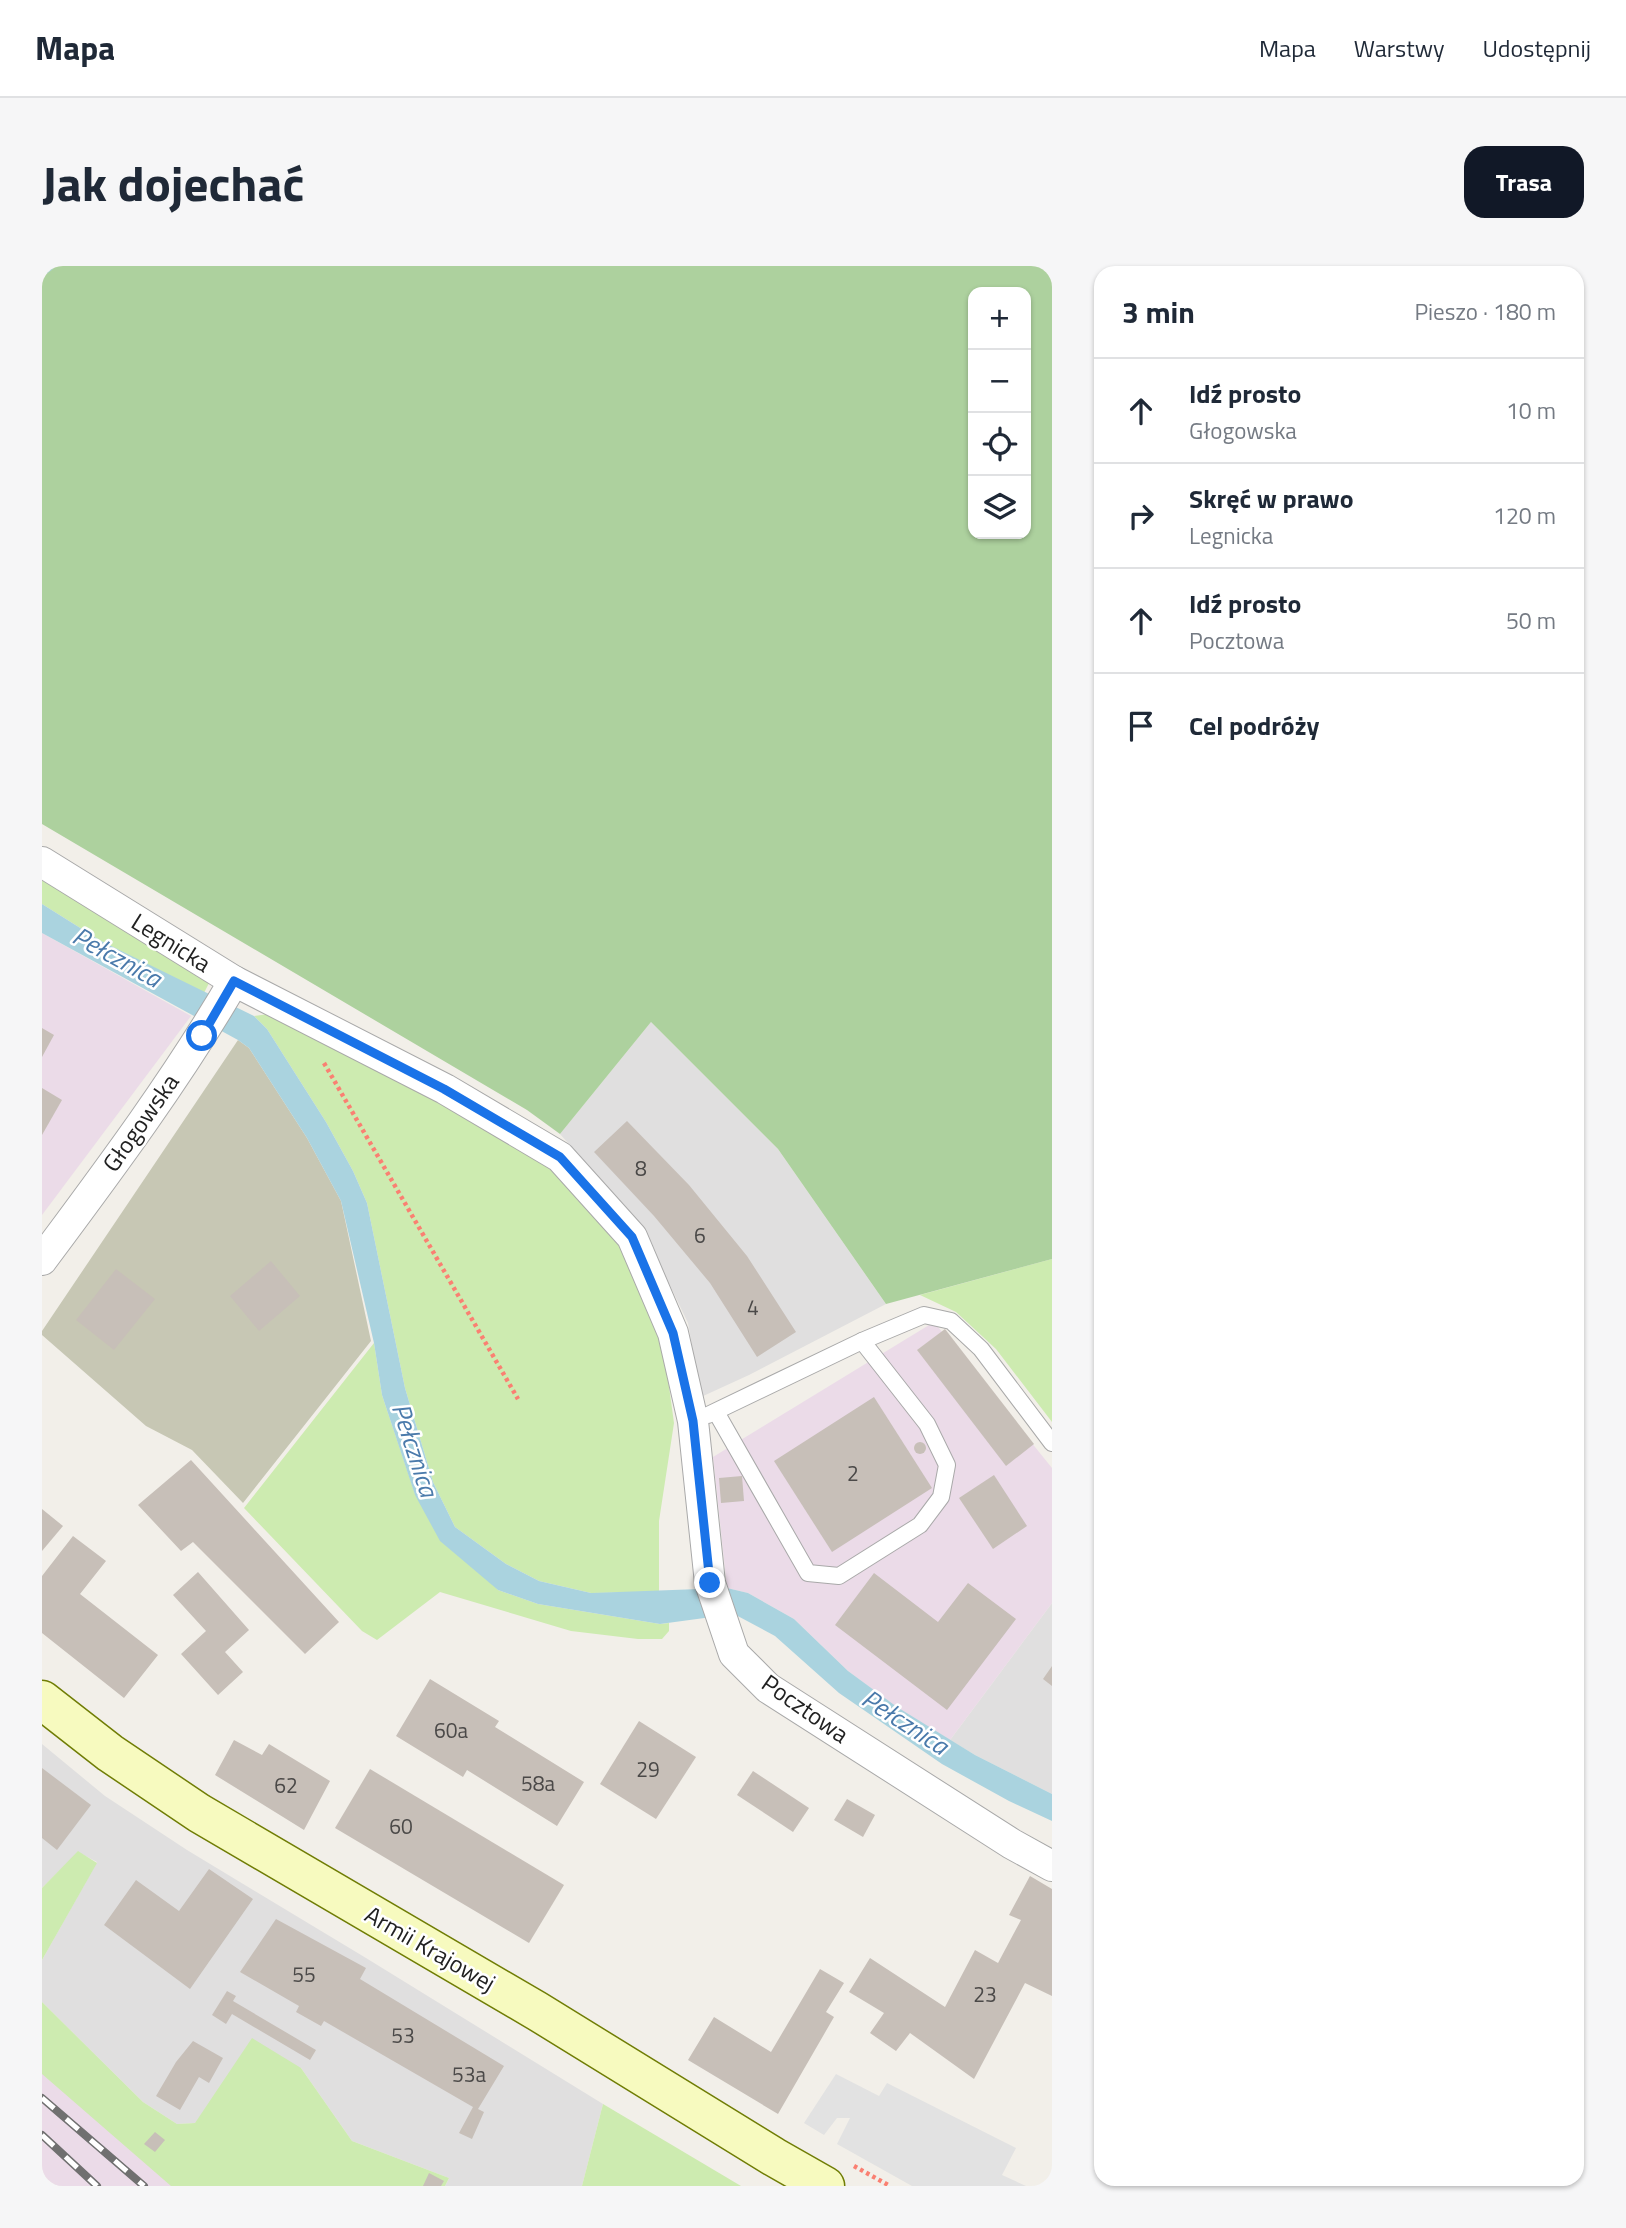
<!DOCTYPE html>
<html lang="pl">
<head>
<meta charset="utf-8">
<style>
  body { margin:0; font-family:"Titillium Web",sans-serif; background:#f6f6f7; color:#1f2937 }
  .controls { position:absolute; right:21px; top:21px; display:grid; overflow:hidden; border-radius:14px; box-shadow:0 2px 5px #0004 }
  .controls button { width:63px; height:63px; display:grid; place-items:center; padding:0; border:0; border-bottom:2px solid #e0e1e3; background:#fff; color:#1f2937; font:35px sans-serif }
  .stop { position:absolute; width:21px; height:21px; margin:-16px; border:5px solid #1a73e8; border-radius:50%; background:#fff }
  .stop.end { background:#1a73e8; border-color:#fff; box-shadow:0 2px 7px #0008 }
  .list { margin:0; padding:0; list-style:none }
  h2 { display:flex; justify-content:space-between; align-items:center; height:91px; margin:0; padding:0 28px; font-size:30px }
  h2 small { font-size:23px; font-weight:400; color:#747a83 }
  .list li { display:grid; grid-template-columns:46px 1fr auto; gap:21px; align-items:center; box-sizing:border-box; height:105px; padding:0 28px; border-top:2px solid #e0e1e3 }
  .list b { display:block; font-size:26px; white-space:nowrap }
  .list p { margin:0; font-size:23px; white-space:nowrap; color:#747a83 }
  .list em { font-size:23px; font-style:normal; color:#747a83 }
  .icon { flex:none; width:38px; height:38px; fill:none; stroke:currentColor; stroke-width:2; stroke-linecap:round; stroke-linejoin:round }
  .map { position:relative; flex:none; width:1010px; height:1920px; overflow:hidden; border-radius:21px }
  header { display:flex; align-items:center; gap:42px; box-sizing:border-box; height:98px; padding:0 35px; background:#fff; border-bottom:2px solid #e0e1e3 }
  header strong { font-size:33px }
  nav { display:flex; gap:38px; margin-inline-start:auto; font-size:24px }
  .intro { display:flex; align-items:center; justify-content:space-between; box-sizing:border-box; height:168px; padding:0 42px }
  h1 { margin:0; font-size:49px }
  .button { padding:18px 32px; border-radius:21px; background:#111827; color:#fff; font-size:24px; font-weight:700 }
  main { display:flex; gap:42px; padding:0 42px }
  aside { flex:1; background:#fff; border-radius:21px; box-shadow:0 2px 5px #0004 }
  .map>svg:first-child { display:block }
</style>
</head>
<body>
<header>
<strong>Mapa</strong>
<nav><a>Mapa</a><a>Warstwy</a><a>Udostępnij</a></nav>
</header>
<div class="intro"><h1>Jak dojechać</h1><a class="button">Trasa</a></div>
<main>
<div class="map">
<svg width="1010" height="1920" viewBox="0 0 1010 1920">
  <rect width="100%" height="100%" fill="#f2efe9"/>
  <!-- residential -->
  <g fill="#e0dfdf">
    <path d="M 609,756 L 736,883 L 844,1038 L 707,1109 L 659,1131 L 646,1057 L 599,959 L 518,868 Z"/>
    <path d="M 1010,1337 L 1010,1528 L 933,1489 L 908,1474 Z"/>
    <path d="M 0,1478 L 63,1530 L 145,1584 L 324,1692 L 561,1838 L 540,1920 L 403,1920 L 407,1912 L 310,1875 L 259,1802 L 153,1857 L 135,1858 L 101,1836 L 0,1736 L 0,1694 L 55,1596 L 36,1586 L 0,1622 Z"/>
  </g>
  <!-- industrial -->
  <g fill="#ebdbe8">
    <path d="M 0,667 L 149,750 L 0,949 Z"/>
    <path d="M 892,1056 L 1010,1202 L 1010,1337 L 908,1474 L 854,1441 L 806,1405 L 752,1353 L 706,1327 L 685,1322 L 671,1191 Z"/>
    <path d="M 0,1806 L 134,1920 L 0,1920 Z"/>
  </g>
  <!-- construction -->
  <path fill="#c7c7b4" d="M 196,774 L 207,782 L 265,872 L 299,935 L 329,1075 L 201,1237 L 150,1184 L 104,1160 L 0,1069 L 0,1065 Z"/>
  <!-- grass -->
  <g fill="#cdebb0">
    <path d="M 0,614 L 167,717 L 162,727 L 59,675 L 0,638 Z"/>
    <path d="M 227,748 L 396,831 L 510,898 L 581,978 L 620,1069 L 632,1157 L 617,1255 L 617,1326 L 549,1327 L 497,1315 L 464,1298 L 413,1261 L 391,1216 L 363,1122 L 325,937 L 311,905 L 284,856 L 225,763 L 212,750 Z"/>
    <path d="M 1010,993 L 1010,1156 L 954,1083 L 914,1046 L 878,1029 Z"/>
    <path d="M 332,1077 L 340,1129 L 373,1228 L 456,1324 L 496,1338 L 618,1358 L 627,1357 L 627,1365 L 620,1373 L 596,1373 L 529,1365 L 398,1326 L 335,1374 L 320,1365 L 202,1242 Z"/>
    <path d="M 36,1585 L 55,1597 L 0,1694 L 0,1622 Z"/>
    <path d="M 0,1736 L 101,1836 L 135,1858 L 153,1857 L 210,1772 L 259,1802 L 310,1875 L 407,1912 L 403,1920 L 129,1920 L 0,1808 Z"/>
    <path d="M 561,1838 L 699,1920 L 540,1920 Z"/>
  </g>
  <!-- forest -->
  <path fill="#add19e" fill-rule="evenodd" d="M 0,0 L 1010,0 L 1010,993 L 844,1038 L 736,883 L 609,756 L 518,868 L 485,844 L 0,558 ZM 931,26 L 984,26 L 984,268 L 931,268 Z"/>
  <!-- parking -->
  <path fill="#e2e2e2" d="M 794,1808 L 837,1830 L 845,1817 L 974,1882 L 960,1909 L 984,1920 L 870,1920 L 795,1878 L 808,1852 L 795,1852 L 782,1869 L 762,1857 Z"/>
  <!-- water -->
  <path fill="#aad3df" d="M 0,638 L 59,675 L 212,750 L 225,763 L 284,856 L 311,905 L 325,937 L 363,1122 L 391,1216 L 413,1261 L 464,1298 L 497,1315 L 549,1327 L 685,1322 L 706,1327 L 752,1353 L 806,1405 L 855,1441 L 933,1489 L 1010,1528 L 1010,1555 L 967,1535 L 900,1498 L 797,1427 L 733,1370 L 692,1348 L 618,1358 L 496,1338 L 456,1324 L 398,1275 L 373,1229 L 340,1129 L 332,1077 L 299,935 L 265,872 L 207,782 L 196,774 L 0,667 Z"/>
  <g fill="none" stroke-linecap="round" stroke-linejoin="round">
    <!-- stream -->
    <path stroke="#aad3df" stroke-width="10" d="M 0,5 L 7,0"/>
  </g>
  <!-- building -->
  <g fill="#c7bfb8">
    <path d="M 0,762 L 12,769 L 0,791 Z"/>
    <path d="M 0,822 L 20,834 L 0,869 Z"/>
    <path d="M 585,855 L 647,919 L 705,990 L 754,1066 L 715,1091 L 668,1017 L 612,950 L 552,886 Z"/>
    <path d="M 229,995 L 258,1030 L 217,1065 L 188,1030 Z"/>
    <path d="M 74,1003 L 113,1033 L 72,1084 L 34,1054 Z"/>
    <path d="M 903,1063 L 992,1178 L 964,1200 L 875,1084 Z"/>
    <path d="M 832,1131 L 890,1222 L 790,1286 L 732,1195 Z"/>
    <circle cx="878" cy="1182" r="6"/>
    <path d="M 149,1194 L 297,1356 L 263,1388 L 151,1276 L 139,1285 L 96,1239 Z"/>
    <path d="M 952,1209 L 985,1260 L 951,1283 L 917,1232 Z"/>
    <path d="M 700,1210 L 702,1235 L 679,1237 L 677,1212 Z"/>
    <path d="M 0,1243 L 21,1260 L 0,1285 Z"/>
    <path d="M 31,1270 L 64,1295 L 38,1328 L 116,1389 L 82,1432 L 0,1367 L 0,1310 Z"/>
    <path d="M 156,1306 L 207,1364 L 183,1386 L 201,1406 L 176,1429 L 139,1388 L 164,1365 L 131,1329 Z"/>
    <path d="M 832,1307 L 896,1356 L 926,1317 L 974,1353 L 905,1444 L 793,1359 Z"/>
    <path d="M 1010,1400 L 1010,1420 L 1001,1413 Z"/>
    <path d="M 388,1413 L 457,1455 L 453,1461 L 542,1516 L 515,1560 L 425,1504 L 421,1511 L 354,1470 Z"/>
    <path d="M 597,1455 L 654,1491 L 614,1553 L 558,1518 Z"/>
    <path d="M 192,1474 L 220,1489 L 227,1478 L 288,1515 L 262,1564 L 173,1509 Z"/>
    <path d="M 0,1502 L 49,1539 L 15,1584 L 0,1572 Z"/>
    <path d="M 328,1503 L 522,1619 L 487,1677 L 293,1562 Z"/>
    <path d="M 711,1505 L 767,1542 L 751,1566 L 695,1529 Z"/>
    <path d="M 805,1533 L 833,1549 L 821,1571 L 792,1554 Z"/>
    <path d="M 167,1603 L 211,1633 L 148,1723 L 62,1659 L 94,1614 L 137,1645 Z"/>
    <path d="M 988,1610 L 1010,1623 L 1010,1730 L 983,1717 L 932,1813 L 868,1767 L 854,1785 L 828,1767 L 842,1747 L 807,1726 L 828,1692 L 903,1741 L 933,1684 L 956,1697 L 979,1654 L 967,1649 Z"/>
    <path d="M 234,1653 L 324,1702 L 318,1713 L 462,1800 L 436,1843 L 442,1846 L 430,1873 L 417,1867 L 431,1841 L 282,1755 L 279,1760 L 254,1746 L 257,1740 L 198,1706 Z"/>
    <path d="M 778,1703 L 802,1717 L 784,1746 L 792,1751 L 736,1848 L 646,1794 L 672,1751 L 729,1786 Z"/>
    <path d="M 185,1725 L 194,1730 L 191,1735 L 274,1784 L 268,1794 L 190,1748 L 184,1758 L 170,1749 Z"/>
    <path d="M 151,1775 L 181,1792 L 167,1817 L 157,1811 L 138,1844 L 114,1830 L 134,1796 Z"/>
    <path d="M 113,1866 L 123,1874 L 113,1886 L 102,1878 Z"/>
    <path d="M 387,1907 L 402,1915 L 399,1920 L 381,1920 Z"/>
  </g>
  <g fill="none" stroke-linecap="round" stroke-linejoin="round">
    <!-- service casing -->
    <g stroke="#a9a9a9" stroke-width="18">
      <g id="service">
        <path d="M 674,1146 L 766,1307 L 797,1310 L 878,1259 L 899,1231 L 905,1199 L 885,1158 L 820,1075"/>
        <path d="M 666,1149 L 820,1075 L 882,1049 L 909,1055 L 939,1083 L 1010,1177"/>
      </g>
    </g>
    <!-- minor casing -->
    <g stroke="#a9a9a9" stroke-width="32">
      <g id="minor">
        <path d="M 0,596 L 192,715 L 403,823 L 518,891 L 590,971 L 631,1067 L 651,1155 L 668,1317 L 692,1388 L 726,1422 L 970,1578 L 1010,1600"/>
        <path d="M 0,994 C 67,904 135,813 192,715"/>
      </g>
    </g>
    <!-- secondary casing -->
    <g stroke="#707d05" stroke-width="41">
      <path id="secondary" d="M 0,1434 L 68,1487 L 157,1547 L 495,1745 L 732,1891 L 783,1920"/>
    </g>
    <!-- path -->
    <g stroke="#fa8072" stroke-width="4.5" stroke-dasharray="3.5 3.5" stroke-linecap="butt">
      <path d="M 282,797 L 476,1133"/>
      <path d="M 812,1900 L 848,1920"/>
    </g>
    <!-- service -->
    <use href="#service" stroke="#fff" stroke-width="16"/>
    <!-- minor -->
    <use href="#minor" stroke="#fff" stroke-width="30"/>
    <!-- secondary -->
    <use href="#secondary" stroke="#f7fabf" stroke-width="38"/>
    <!-- rail casing -->
    <g stroke="#707070" stroke-width="8">
      <g id="rail">
        <path d="M 0,1832 L 102,1920"/>
        <path d="M 0,1869 L 55,1920"/>
      </g>
    </g>
    <!-- rail -->
    <use href="#rail" stroke="#fff" stroke-width="5" stroke-dasharray="16" stroke-linecap="butt"/>
  </g>
  <g fill="none" stroke-linecap="round" stroke-linejoin="round">
    <!-- route -->
    <path stroke="#1a73e8" stroke-width="9" d="M 160,770 L 192,715 L 402,823 L 518,891 L 590,971 L 631,1067 L 651,1155 L 668,1317"/>
  </g>
  <g text-anchor="middle" stroke-width="5" stroke-linejoin="round" paint-order="stroke">
    <!-- number labels -->
    <g font-size="21" fill="#4b4948">
      <text x="599" y="910">8</text>
      <text x="658" y="977">6</text>
      <text x="711" y="1049">4</text>
      <text x="811" y="1215">2</text>
      <text x="409" y="1472">60a</text>
      <text x="606" y="1511">29</text>
      <text x="496" y="1525">58a</text>
      <text x="244" y="1527">62</text>
      <text x="359" y="1568">60</text>
      <text x="262" y="1716">55</text>
      <text x="943" y="1736">23</text>
      <text x="361" y="1777">53</text>
      <text x="427" y="1816">53a</text>
    </g>
    <!-- street labels -->
    <g font-size="24" fill="#222" stroke="#fff">
      <text transform="translate(129 677) rotate(32)" y="8">Legnicka</text>
      <text transform="translate(99 857) rotate(-55)" y="8">Głogowska</text>
      <text transform="translate(763 1443) rotate(35)" y="8">Pocztowa</text>
      <text transform="translate(388 1683) rotate(30)" y="8">Armii Krajowej</text>
    </g>
    <!-- water labels -->
    <g font-size="26" font-style="italic" fill="#4a7aab" stroke="#fff">
      <text transform="translate(75 691) rotate(29)" y="9">Pełcznica</text>
      <text transform="translate(373 1184) rotate(72)" y="9">Pełcznica</text>
      <text transform="translate(863 1456) rotate(33)" y="9">Pełcznica</text>
    </g>
  </g>
</svg>
<div class="controls">
<button>+</button>
<button>−</button>
<button><svg class="icon" aria-label="locate" viewBox="0 0 24 24"><circle cx="12" cy="12" r="6"/><path d="M12 2v4M12 18v4M2 12h4M18 12h4"/></svg></button>
<button><svg class="icon" aria-label="layers" viewBox="0 0 24 24"><path d="M12 4l9 5-9 5-9-5zM3 14l9 5 9-5"/></svg></button>
</div>
<div class="stop" style="left:160px;top:770px"></div>
<div class="stop end" style="left:668px;top:1317px"></div>
</div>
<aside>
<h2>3 min<small>Pieszo · 180 m</small></h2>
<ul class="list">
<li><svg class="icon" aria-label="ahead" viewBox="0 0 24 24"><path d="M12 20V5M6 11l6-6 6 6"/></svg><div><b>Idź prosto</b><p>Głogowska</p></div><em>10 m</em></li>
<li><svg class="icon" aria-label="right" viewBox="0 0 24 24"><path d="M7 20v-9h11M14 6l5 5-5 5"/></svg><div><b>Skręć w prawo</b><p>Legnicka</p></div><em>120 m</em></li>
<li><svg class="icon" aria-label="ahead" viewBox="0 0 24 24"><path d="M12 20V5M6 11l6-6 6 6"/></svg><div><b>Idź prosto</b><p>Pocztowa</p></div><em>50 m</em></li>
<li><svg class="icon" aria-label="arrive" viewBox="0 0 24 24"><path d="M6 21V4h12l-3 4 3 4H6"/></svg><div><b>Cel podróży</b></div></li>
</ul>
</aside>
</main>
</body>
</html>
